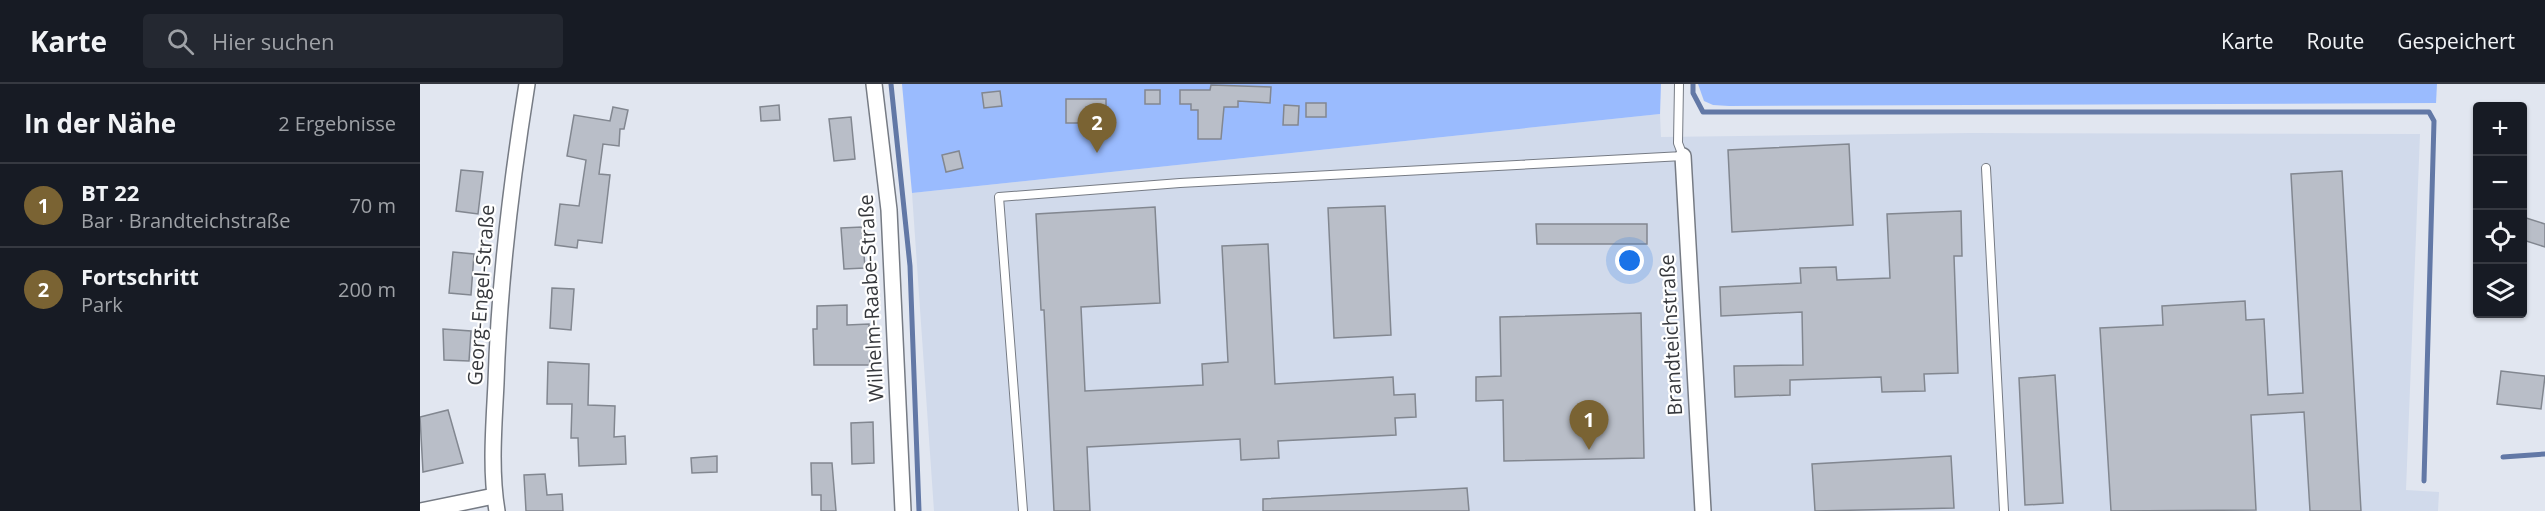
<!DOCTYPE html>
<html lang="de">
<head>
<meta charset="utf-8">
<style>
  body { margin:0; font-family:"Open Sans",sans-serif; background:#242831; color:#f1f3f6 }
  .controls { position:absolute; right:18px; top:18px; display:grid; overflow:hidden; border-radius:6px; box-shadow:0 2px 4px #0004 }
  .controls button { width:54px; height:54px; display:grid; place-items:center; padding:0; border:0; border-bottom:2px solid #363941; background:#171b24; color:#f1f3f6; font:30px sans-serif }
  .you { position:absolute; left:1210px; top:177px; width:21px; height:21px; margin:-15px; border:4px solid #fff; border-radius:50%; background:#1a73e8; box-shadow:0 0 0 9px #1a73e833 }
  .badge { display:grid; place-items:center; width:39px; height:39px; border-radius:50%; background:#7a6333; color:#fff; font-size:20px; font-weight:700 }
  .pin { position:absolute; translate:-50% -50px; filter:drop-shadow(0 2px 3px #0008) }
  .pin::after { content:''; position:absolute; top:32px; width:21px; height:18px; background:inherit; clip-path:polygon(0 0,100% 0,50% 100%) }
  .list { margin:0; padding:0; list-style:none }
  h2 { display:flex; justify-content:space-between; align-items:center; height:78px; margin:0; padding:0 24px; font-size:26px }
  h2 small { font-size:20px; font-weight:400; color:#9ea1a6 }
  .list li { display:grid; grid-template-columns:39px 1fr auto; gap:18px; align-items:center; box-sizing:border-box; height:84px; padding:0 24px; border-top:2px solid #363941 }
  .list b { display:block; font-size:22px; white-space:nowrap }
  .list p { margin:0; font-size:20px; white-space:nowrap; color:#9ea1a6 }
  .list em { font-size:20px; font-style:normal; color:#9ea1a6 }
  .icon { flex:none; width:33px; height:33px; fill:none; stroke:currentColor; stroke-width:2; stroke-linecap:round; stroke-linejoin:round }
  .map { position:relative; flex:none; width:2125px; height:427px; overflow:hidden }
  header { display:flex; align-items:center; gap:36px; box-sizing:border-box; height:84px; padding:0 30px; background:#171b24; border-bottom:2px solid #363941 }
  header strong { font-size:28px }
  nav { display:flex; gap:33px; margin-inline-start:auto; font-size:21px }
  .search { width:420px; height:54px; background:#242831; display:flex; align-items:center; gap:15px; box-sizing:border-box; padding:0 21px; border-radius:6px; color:#9ea1a6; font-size:22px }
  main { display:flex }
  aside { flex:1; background:#171b24 }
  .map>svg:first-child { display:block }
</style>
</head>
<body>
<header>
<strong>Karte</strong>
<div class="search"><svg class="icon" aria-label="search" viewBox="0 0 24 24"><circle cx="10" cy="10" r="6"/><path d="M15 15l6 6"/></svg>Hier suchen</div>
<nav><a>Karte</a><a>Route</a><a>Gespeichert</a></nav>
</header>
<main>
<aside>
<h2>In der Nähe<small>2 Ergebnisse</small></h2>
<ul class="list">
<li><span class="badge">1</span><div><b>BT 22</b><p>Bar · Brandteichstraße</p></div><em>70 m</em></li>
<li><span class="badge">2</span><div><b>Fortschritt</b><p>Park</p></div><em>200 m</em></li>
</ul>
</aside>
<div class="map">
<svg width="2125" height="427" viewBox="0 0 2125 427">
  <rect width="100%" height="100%" fill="#e1e6f0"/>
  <!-- built -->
  <path fill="#d1daeb" d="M 1240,30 L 1241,53 L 1551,49 L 2000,50 L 1986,406 L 2019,408 L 2018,427 L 514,427 L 492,109 Z"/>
  <!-- green -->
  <g fill="#9abbfe">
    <path d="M 482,0 L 1241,0 L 1240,30 L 492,109 Z"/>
    <path d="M 1278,0 L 2017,0 L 2016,19 L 1309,22 L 1293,21 L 1284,17 Z"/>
  </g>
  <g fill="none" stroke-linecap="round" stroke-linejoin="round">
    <!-- stream -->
    <g stroke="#6278a6" stroke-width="5">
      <path d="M 471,0 L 490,182 L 499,427"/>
      <path d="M 1273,0 L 1273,9 L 1283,28 L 2009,28 L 2014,37 L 2004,397"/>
      <path d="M 2083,373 L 2125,370"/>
    </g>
  </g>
  <!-- building -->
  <g fill="#b9bec8" stroke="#828790" stroke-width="1.5">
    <path d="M 791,1 L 851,3 L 850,19 L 818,17 L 818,23 L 804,23 L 801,55 L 778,55 L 778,26 L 771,26 L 771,20 L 760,20 L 760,6 L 790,6 Z"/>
    <rect x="725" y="6" width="15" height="14"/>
    <path d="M 580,7 L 582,22 L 564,24 L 562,9 Z"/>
    <path d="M 646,15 L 686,15 L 686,34 L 676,33 L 676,39 L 646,39 Z"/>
    <rect x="886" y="19" width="20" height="14"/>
    <path d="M 359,21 L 360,36 L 341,37 L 340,23 Z"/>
    <path d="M 864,21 L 879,22 L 878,41 L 863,41 Z"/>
    <path d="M 193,23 L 208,26 L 204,45 L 200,45 L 199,62 L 183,60 L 179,90 L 190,91 L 182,159 L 158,156 L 157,164 L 135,161 L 140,120 L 159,122 L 166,76 L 147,72 L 154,31 L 190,37 Z"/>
    <path d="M 431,33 L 435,75 L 414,77 L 409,35 Z"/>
    <path d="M 1429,60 L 1433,141 L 1312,148 L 1308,66 Z"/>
    <path d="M 539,67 L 543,84 L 526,88 L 522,71 Z"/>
    <path d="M 41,86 L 63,88 L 58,130 L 36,127 Z"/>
    <path d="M 1922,87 L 1941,427 L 1890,427 L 1884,328 L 1831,331 L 1836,426 L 1691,427 L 1680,244 L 1743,241 L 1742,222 L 1825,217 L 1826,236 L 1844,235 L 1848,311 L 1883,309 L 1871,90 Z"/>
    <path d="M 965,122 L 971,251 L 914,254 L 908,124 Z"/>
    <path d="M 735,123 L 740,219 L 661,223 L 665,307 L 783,301 L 782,280 L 808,278 L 802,162 L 848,160 L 855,300 L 973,293 L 974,311 L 995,310 L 996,333 L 975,334 L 976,351 L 858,357 L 859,374 L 821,376 L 820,355 L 667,363 L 670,427 L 634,427 L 624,226 L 621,226 L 616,130 Z"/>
    <path d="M 1541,127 L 1542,172 L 1534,172 L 1538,289 L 1504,290 L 1505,307 L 1462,308 L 1461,293 L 1370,296 L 1370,311 L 1315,313 L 1314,282 L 1383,281 L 1382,228 L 1301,232 L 1300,203 L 1381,199 L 1380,184 L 1416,183 L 1417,196 L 1470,194 L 1467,130 Z"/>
    <path d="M 2103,133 L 2125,140 L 2125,163 L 2103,156 Z"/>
    <path d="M 1116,140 L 1227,140 L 1227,160 L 1117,160 Z"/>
    <path d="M 442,143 L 445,184 L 424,185 L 421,144 Z"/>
    <path d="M 33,168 L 54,170 L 51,211 L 29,209 Z"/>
    <path d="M 132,204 L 154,205 L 151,246 L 130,244 Z"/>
    <path d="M 427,221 L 427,241 L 449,240 L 450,281 L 394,281 L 393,245 L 397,245 L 397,222 Z"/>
    <path d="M 1221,229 L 1224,374 L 1084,377 L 1083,316 L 1056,317 L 1056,293 L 1081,292 L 1080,233 Z"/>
    <path d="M 23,245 L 51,247 L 49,277 L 24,276 Z"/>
    <path d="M 128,278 L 169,280 L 168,321 L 195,322 L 194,353 L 205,352 L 206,380 L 159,382 L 158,354 L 151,354 L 152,320 L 127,320 Z"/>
    <path d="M 2081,287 L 2125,292 L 2121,325 L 2077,320 Z"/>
    <path d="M 1635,291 L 1643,419 L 1605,421 L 1599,294 Z"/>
    <path d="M 28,326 L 43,379 L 3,388 L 0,333 Z"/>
    <path d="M 453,338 L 454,379 L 432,380 L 431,339 Z"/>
    <path d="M 297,372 L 297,388 L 272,389 L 271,374 Z"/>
    <path d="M 1531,372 L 1534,424 L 1395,427 L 1392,380 Z"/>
    <path d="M 391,379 L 412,379 L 416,427 L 401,427 L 401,411 L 392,411 Z"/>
    <path d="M 125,390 L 127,411 L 142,410 L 143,427 L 106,427 L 104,391 Z"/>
    <path d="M 1047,404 L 1049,427 L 843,427 L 843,415 Z"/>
  </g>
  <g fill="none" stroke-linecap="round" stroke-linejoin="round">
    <!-- service casing -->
    <g stroke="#767b84" stroke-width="10">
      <g id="service">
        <path d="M 1566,84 L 1584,427"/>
        <path d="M 603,427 L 579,113 L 760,99 L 1263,72 L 1258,59 L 1259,0"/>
      </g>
    </g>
    <!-- minor casing -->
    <g stroke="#767b84" stroke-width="18">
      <g id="minor">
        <path d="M 454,0 L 469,126 L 483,427"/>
        <path d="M 1263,72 L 1283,427"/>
        <path d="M 1,427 L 74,412"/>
        <path d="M 77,427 C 70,386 74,341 76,299 C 79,199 91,100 107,0"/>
      </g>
    </g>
    <!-- service -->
    <use href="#service" stroke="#fff" stroke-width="8"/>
    <!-- minor -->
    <use href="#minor" stroke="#fff" stroke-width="15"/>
  </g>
  <g text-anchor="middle" stroke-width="4.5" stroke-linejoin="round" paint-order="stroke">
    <!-- street labels -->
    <g font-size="20" fill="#36383c" stroke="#fff">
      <text transform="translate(61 211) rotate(-86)" y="7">Georg-Engel-Straße</text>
      <text transform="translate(451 214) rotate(-93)" y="7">Wilhelm-Raabe-Straße</text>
      <text transform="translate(1251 251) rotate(-93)" y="7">Brandteichstraße</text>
    </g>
  </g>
</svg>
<div class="controls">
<button>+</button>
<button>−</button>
<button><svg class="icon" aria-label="locate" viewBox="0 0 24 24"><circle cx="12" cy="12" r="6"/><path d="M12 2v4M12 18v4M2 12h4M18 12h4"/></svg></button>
<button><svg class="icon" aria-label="layers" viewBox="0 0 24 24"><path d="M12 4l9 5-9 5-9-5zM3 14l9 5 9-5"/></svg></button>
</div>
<div class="you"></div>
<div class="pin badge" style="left:1169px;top:366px">1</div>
<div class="pin badge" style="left:677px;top:69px">2</div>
</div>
</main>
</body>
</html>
